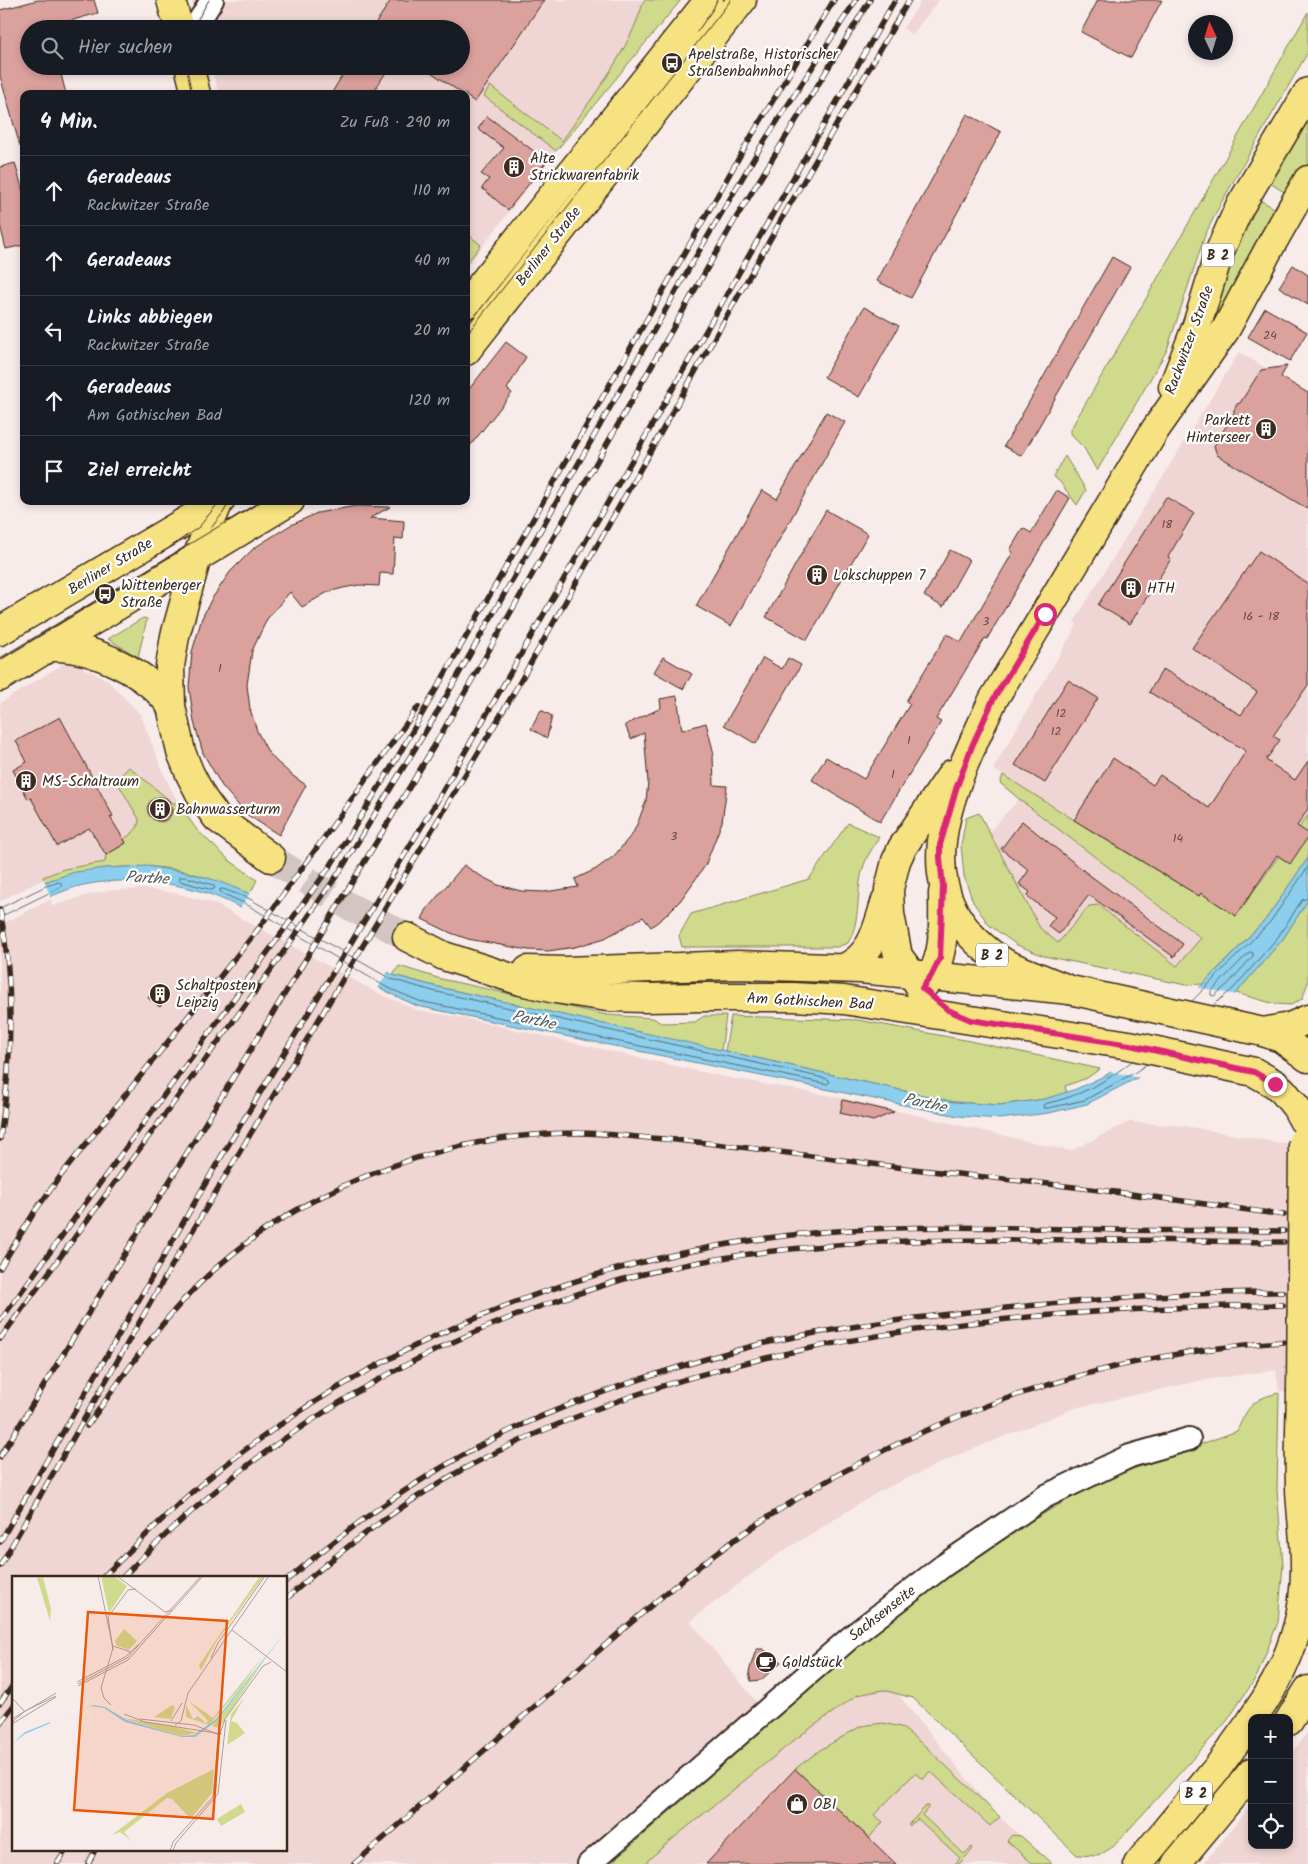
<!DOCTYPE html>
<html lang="de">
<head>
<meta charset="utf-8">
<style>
  body { margin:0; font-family:Kalam,sans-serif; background:#242831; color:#f1f3f6 }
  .controls { position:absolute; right:15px; bottom:15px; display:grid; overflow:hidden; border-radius:10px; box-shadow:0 2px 8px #0003 }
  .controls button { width:45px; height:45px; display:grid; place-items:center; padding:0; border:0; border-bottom:1px solid #363941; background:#171b24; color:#f1f3f6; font:25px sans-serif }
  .compass { position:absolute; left:1188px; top:15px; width:45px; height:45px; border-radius:50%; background:#171b24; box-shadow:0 2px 8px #0003; rotate:356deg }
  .stop { position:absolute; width:15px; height:15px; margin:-11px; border:4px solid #db2777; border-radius:50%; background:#fff }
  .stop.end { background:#db2777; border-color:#fff; box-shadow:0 1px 5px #0008 }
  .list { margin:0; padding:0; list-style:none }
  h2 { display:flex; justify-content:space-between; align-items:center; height:65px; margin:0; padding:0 20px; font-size:21px }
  h2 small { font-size:16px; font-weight:400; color:#9ea1a6 }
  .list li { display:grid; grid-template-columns:32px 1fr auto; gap:15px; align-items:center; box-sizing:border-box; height:70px; padding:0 20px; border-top:1px solid #363941 }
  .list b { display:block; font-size:19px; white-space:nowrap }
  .list p { margin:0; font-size:16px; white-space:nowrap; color:#9ea1a6 }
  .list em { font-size:16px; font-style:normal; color:#9ea1a6 }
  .icon { flex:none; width:28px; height:28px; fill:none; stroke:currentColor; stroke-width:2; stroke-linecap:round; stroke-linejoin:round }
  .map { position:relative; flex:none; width:1308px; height:1864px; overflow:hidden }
  .search { position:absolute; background:#171b24; box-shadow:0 2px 8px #0003; left:20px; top:20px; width:450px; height:55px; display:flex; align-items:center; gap:12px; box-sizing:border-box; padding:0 18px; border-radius:28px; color:#9ea1a6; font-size:19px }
  .panel { position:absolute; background:#171b24; box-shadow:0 2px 8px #0003; left:20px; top:90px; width:450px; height:415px; border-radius:10px }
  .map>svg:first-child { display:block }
</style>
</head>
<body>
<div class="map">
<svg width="1308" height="1864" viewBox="0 0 1308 1864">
  <rect width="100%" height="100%" fill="#f8eceb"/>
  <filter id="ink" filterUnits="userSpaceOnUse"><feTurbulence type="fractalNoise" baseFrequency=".02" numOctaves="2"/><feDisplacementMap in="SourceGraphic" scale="10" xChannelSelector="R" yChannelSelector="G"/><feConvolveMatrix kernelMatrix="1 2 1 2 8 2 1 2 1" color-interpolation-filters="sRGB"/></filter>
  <g filter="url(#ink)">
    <!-- built -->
    <g fill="#efd6d4" fill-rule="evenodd">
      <path d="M 192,0 L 681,0 L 556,151 L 466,268 L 466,94 L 219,94 L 211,66 L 461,66 L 461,29 L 200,29 Z"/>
      <path d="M 922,0 L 939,0 L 912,35 L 903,28 Z"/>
      <path d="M 1239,352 L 1308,393 L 1308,858 L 1256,930 L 1201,893 L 1199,896 L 1114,845 L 993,769 L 1077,625 L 1074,622 Z"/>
      <path d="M 68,661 L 106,679 L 140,714 L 164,774 L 178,803 L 196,830 L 229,860 L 257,880 L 105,862 L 64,869 L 43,877 L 53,906 L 84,896 L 110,890 L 146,889 L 180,894 L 215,904 L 376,992 L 417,1010 L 464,1018 L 720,1076 L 842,1098 L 1070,1151 L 1129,1122 L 1185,1126 L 1281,1143 L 1308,1143 L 1308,1391 L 1279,1391 L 1276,1370 L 1204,1380 L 1075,1408 L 956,1456 L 880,1491 L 777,1555 L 690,1621 L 759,1705 L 671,1779 L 576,1864 L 0,1864 L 0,703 ZM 14,1578 L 286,1578 L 286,1850 L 14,1850 Z"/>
      <path d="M 1019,799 L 1201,939 L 1177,966 L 1098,905 L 1088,906 L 1058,943 L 1040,928 L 989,832 Z"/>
      <path d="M 858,1645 L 994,1812 L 1052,1864 L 610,1864 Z"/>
      <path d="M 1308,1732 L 1308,1864 L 1203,1864 L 1252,1804 L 1252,1845 L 1289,1845 L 1289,1757 Z"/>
    </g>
    <!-- green -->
    <g fill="#cfda8d" stroke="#858256" fill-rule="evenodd">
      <path d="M 644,0 L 681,0 L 556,151 L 484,96 L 490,86 L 562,141 C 593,96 629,52 644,0 Z"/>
      <path d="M 1308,12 L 1308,52 L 1221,203 L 1205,235 L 1167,350 L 1097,471 L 1084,448 L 1070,434 L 1070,430 L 1130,327 Z"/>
      <path d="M 1308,107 L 1308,163 L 1207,335 L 1235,235 ZM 1268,182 L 1284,192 L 1274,208 L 1258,199 Z"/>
      <path d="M 466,233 L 481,245 L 466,264 Z"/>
      <path d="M 1065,456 L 1086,490 L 1077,505 L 1060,482 L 1053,476 Z"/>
      <path d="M 143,618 L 147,619 L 138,657 L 108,639 Z"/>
      <path d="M 129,767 L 173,803 L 178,803 L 197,830 L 229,860 L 257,880 L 250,894 C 229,886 209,878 188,872 C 140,861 90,868 44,882 L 43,877 L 64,869 L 105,862 L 106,855 L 126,843 L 124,839 C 132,833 139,830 139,819 L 116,780 ZM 159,797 C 167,798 174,803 172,812 C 164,838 129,806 159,797 Z"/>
      <path d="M 1003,775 L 1114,845 L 1199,896 L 1201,893 L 1236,916 L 1308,815 L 1308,858 L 1266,919 L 1203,984 L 1186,985 L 1044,956 L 1017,945 L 989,925 L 973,902 L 964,876 L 961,845 L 966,818 L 979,813 L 1040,928 L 1058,943 L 1089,906 L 1098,905 L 1177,966 L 1201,938 L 1019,799 L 1000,783 Z"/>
      <path d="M 848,823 L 879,837 C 874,846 867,856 864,865 C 855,890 862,920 848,943 L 837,947 L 682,947 L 679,936 L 691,914 L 809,879 Z"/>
      <path d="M 1308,900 L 1308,982 L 1302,999 L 1291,1005 L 1275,1004 L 1236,993 L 1283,939 Z"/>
      <path d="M 399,966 L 441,979 L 607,1015 L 653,1018 L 661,1023 L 695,1022 L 704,1016 L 726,1016 L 721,1051 L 434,986 L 393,975 Z"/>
      <path d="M 731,1016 L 858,1020 L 965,1040 L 1100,1069 L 1087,1078 L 1065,1086 L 1067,1093 L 1045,1099 L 1000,1105 L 954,1102 L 725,1051 Z"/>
      <path d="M 1279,1393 L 1277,1490 L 1283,1565 L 1278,1622 L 1257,1676 L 1227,1721 L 1113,1847 L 1098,1856 L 1077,1855 L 913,1698 L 883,1690 L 857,1695 L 797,1738 L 664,1846 L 644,1864 L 610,1864 L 858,1645 L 995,1542 L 1098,1482 L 1237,1431 C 1247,1408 1253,1398 1279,1393 Z"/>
      <path d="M 883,1723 L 901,1727 L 925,1746 L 1000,1817 L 990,1826 L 930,1771 L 923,1780 L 915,1773 L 874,1815 L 883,1822 L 869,1838 L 795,1769 L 820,1750 L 861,1726 Z"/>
      <path d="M 926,1806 L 928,1806 L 928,1808 L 922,1815 L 964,1854 L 972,1847 L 973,1849 L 959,1864 L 955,1864 L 960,1858 L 918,1819 L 909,1826 L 909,1824 Z"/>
      <path d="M 1012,1835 L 1021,1836 L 1052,1864 L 1033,1864 L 1007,1841 Z"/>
    </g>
    <!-- water -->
    <path fill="#8bceed" stroke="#6b8c9a" d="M 1308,858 L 1308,900 L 1283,939 L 1236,993 L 1148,1070 L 1137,1078 L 1087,1104 L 1049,1113 L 1000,1119 L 958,1116 L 417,1006 C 372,986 330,960 287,934 C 264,921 242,907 217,897 C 181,882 127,877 89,884 C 75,886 62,892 49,897 L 44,882 L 75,872 L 105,868 L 147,866 L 186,872 L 218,881 L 250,894 L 393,975 L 434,986 L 954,1102 L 1000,1105 L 1045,1099 L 1076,1089 L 1108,1074 L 1130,1056 L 1221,966 L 1266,919 Z"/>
    <!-- pier -->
    <g fill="#f8eceb">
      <path d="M 44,879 L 51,899 L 0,925 L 0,901 Z"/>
      <path d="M 251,891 L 389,970 L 377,990 L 240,909 Z"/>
      <path d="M 1197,987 L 1237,995 L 1141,1078 L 1108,1071 L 1129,1054 Z"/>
    </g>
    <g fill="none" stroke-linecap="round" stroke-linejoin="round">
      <!-- shore -->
      <g stroke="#5b6c71" stroke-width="1">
        <path d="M 179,877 L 186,877 L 213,885 L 215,888 L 212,890 L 180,881 Z"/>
        <path d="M 223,889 L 248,898 L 391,979 L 433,991 L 828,1079 L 830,1082 L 827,1084 L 419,1001 L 386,987 L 244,903 L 221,893 L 220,890 Z"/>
        <path d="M 0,908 L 46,886 L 59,882 L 62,884 L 61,887 L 0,917"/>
        <path d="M 1250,952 L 1253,953 L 1253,956 L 1228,984 L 1214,996 L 1211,995 L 1211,992 Z"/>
        <path d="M 1192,1001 L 1270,922 L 1308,867"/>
        <path d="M 1212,1006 L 1233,989 L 1278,937 L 1302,900 L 1308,898"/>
        <path d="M 1132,1061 C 1105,1083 1078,1097 1044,1104 L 1043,1108 L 1048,1108 L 1085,1100 L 1134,1073 L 1147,1064"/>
      </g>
    </g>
    <!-- building -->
    <g fill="#dba19d" stroke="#3b2a1e">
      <path d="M 38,0 L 94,0 L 98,13 L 41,29 L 29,29 L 29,66 L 59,66 L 66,94 L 24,94 L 24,145 L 20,146 L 0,76 L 0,10 Z"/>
      <path d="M 391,0 L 544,0 L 475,102 L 466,96 L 466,94 L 463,94 L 422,66 L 461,66 L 461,29 L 372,29 Z"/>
      <path d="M 1098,0 L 1162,0 L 1131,58 L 1081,32 Z"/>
      <path d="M 348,66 L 390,66 L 372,94 L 331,94 Z"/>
      <path d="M 967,114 L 1001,132 L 911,298 L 877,281 Z"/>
      <path d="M 487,116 L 547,161 L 508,210 L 482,188 L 489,179 L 481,174 L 504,148 L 478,129 Z"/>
      <path d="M 15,163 L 24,195 L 24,245 L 6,249 L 0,225 L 0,167 Z"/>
      <path d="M 1112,257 L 1130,267 L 1022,456 L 1004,446 Z"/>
      <path d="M 1293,265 L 1308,275 L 1308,305 L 1279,287 Z"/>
      <path d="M 864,307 L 899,326 L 859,397 L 824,377 Z"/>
      <path d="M 1265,308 L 1307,332 L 1290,361 L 1248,337 Z"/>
      <path d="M 506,342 L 526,357 L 507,389 L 512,393 L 466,451 L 466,393 Z"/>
      <path d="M 1287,366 L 1281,377 L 1308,393 L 1308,509 L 1217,455 L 1214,446 L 1234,413 L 1234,410 L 1237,404 L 1240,403 L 1261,370 Z"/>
      <path d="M 826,412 L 845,422 L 731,626 L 696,606 L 762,490 L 777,499 Z"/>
      <path d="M 1057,490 L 1070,498 L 987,639 L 985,638 L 936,719 L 941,722 L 880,822 L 812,780 L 826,757 L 864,779 L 910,704 L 906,701 L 947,634 L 961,642 L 1013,552 L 1010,550 L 1023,528 L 1031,533 Z"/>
      <path d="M 1166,497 L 1194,513 L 1168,557 L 1171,559 L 1130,624 L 1098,605 Z"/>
      <path d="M 356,506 L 390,507 L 370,518 L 404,521 L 403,539 L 395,538 L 393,574 L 380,573 L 379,586 L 359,585 L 343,588 L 328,592 L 302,607 L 290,592 L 267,619 L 252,651 L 247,685 L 250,709 L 257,731 L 268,752 L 276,761 L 293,776 L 306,785 L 279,835 L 246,814 L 222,786 L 203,753 L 194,722 L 189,687 L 192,652 L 202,618 L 211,600 L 230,572 L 254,548 L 289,526 L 317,513 Z"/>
      <path d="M 826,510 L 868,534 L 807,640 L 766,617 Z"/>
      <path d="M 950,550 L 969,560 L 943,607 L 924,596 Z"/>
      <path d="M 1259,551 L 1308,584 L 1308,685 L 1273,736 L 1280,740 L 1266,760 L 1295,780 L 1308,761 L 1308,809 L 1297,826 L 1308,833 L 1308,837 L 1290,864 L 1277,855 L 1236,916 L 1201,893 L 1199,896 L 1074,820 L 1113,758 L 1153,785 L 1160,775 L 1209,808 L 1246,751 L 1149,692 L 1163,669 L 1241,715 L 1257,692 L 1192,648 Z"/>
      <path d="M 663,657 L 692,674 L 683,689 L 654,672 Z"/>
      <path d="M 763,658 L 782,669 L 788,658 L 801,665 L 756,744 L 724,725 Z"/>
      <path d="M 1068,680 L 1098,698 L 1045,783 L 1015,765 Z"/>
      <path d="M 677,696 L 682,730 L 706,723 L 714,754 L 713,756 L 714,785 L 727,786 L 722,822 L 705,866 L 680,901 L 664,917 L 651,927 L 643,917 L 605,938 L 575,947 L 548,951 L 528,950 L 468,939 L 451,933 L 422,919 L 427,909 L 464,865 L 477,874 L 498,885 L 521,891 L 544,892 L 578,887 L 575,879 L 596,869 L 614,856 L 633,833 L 638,822 L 646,801 L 648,782 L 644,733 L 631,739 L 625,725 L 661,708 L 660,699 Z"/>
      <path d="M 541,710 L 552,716 L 547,738 L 531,729 Z"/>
      <path d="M 60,717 L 113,816 L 110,817 L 126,843 L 106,855 L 89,828 L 57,846 L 31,798 L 28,799 L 13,770 L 27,762 L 16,741 Z"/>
      <circle cx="160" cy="809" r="12"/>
      <path d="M 1022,821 L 1088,874 L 1183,944 L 1174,957 L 1089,895 L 1059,934 L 1048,926 L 1055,917 L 1027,896 L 1030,892 L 1019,884 L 1029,870 L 1001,849 Z"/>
      <path d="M 157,987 L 169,995 L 160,1007 L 148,998 Z"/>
      <path d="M 843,1100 L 894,1112 L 873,1121 L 840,1113 Z"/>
      <path d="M 756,1649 L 763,1649 L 781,1662 L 761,1680 L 751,1681 L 749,1672 Z"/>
      <path d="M 795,1769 L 869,1838 L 896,1864 L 706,1864 Z"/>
    </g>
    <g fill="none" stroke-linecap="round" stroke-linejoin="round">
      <!-- major-tunnel -->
      <path stroke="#d2c5c2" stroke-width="28" stroke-dasharray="28 14" stroke-linecap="butt" d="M 271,858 L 345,904 L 407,937"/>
      <!-- minor casing -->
      <g stroke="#3b2a1e" stroke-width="26">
        <g id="minor">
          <path d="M 194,29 L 212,0"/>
          <path d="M 589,1864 L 851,1637 L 943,1566 L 1046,1496 L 1130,1456 L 1189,1439"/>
        </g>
      </g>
      <!-- major casing -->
      <g stroke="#3b2a1e" stroke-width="31">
        <g id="major">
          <path d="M 171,0 L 179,29"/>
          <path d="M 189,66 L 196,94"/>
          <path d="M 466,304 L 709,0"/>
          <path d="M 466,351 L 742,0"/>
          <path d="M 1173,387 L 1197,325 L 1219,253 L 1239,208 L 1308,92"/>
          <path d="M 219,501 L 197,557 L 175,636 L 170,666 L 171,706 L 181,752 L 190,774 L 203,799 L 217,818 L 271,858"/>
          <path d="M 0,631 L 220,501"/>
          <path d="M 52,647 C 93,646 148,673 171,706"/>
          <path d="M 0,677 L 290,501"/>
          <path d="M 407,937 L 444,956 L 521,981 L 555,989 L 607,997 L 645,998 L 708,997 L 794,997 L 844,1000 L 1129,1045 L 1254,1072 L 1275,1084 L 1283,1091 L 1296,1107 L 1303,1120"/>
          <path d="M 844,968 C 873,955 877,928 886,900"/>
          <path d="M 528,970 L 565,971 L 738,965 L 860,969 L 1070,990 L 1263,1032 L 1281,1038 L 1308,1058"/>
          <path d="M 918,983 L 898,956 L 890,914 L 889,889 L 896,861 L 902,848 L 952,774"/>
          <path d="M 920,989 C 947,964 943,927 943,893"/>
          <path d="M 1070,990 L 1008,965 C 895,896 950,793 993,700 L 1155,430 L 1226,329 L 1271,245 L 1308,180"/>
          <path d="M 1263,1032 L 1290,1027 L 1308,1019"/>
          <path d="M 1253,1718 C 1286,1672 1306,1622 1305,1565 C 1305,1540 1301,1514 1300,1489 C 1299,1457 1300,1425 1301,1393"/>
          <path d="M 1289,1721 L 1308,1690"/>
          <path d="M 1138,1864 L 1218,1767 L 1252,1720"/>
          <path d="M 1176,1864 L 1252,1772"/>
        </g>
      </g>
      <!-- minor -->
      <use href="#minor" stroke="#fff" stroke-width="22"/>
      <!-- major -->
      <use href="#major" stroke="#f7e281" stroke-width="28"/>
      <!-- tram -->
      <g stroke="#3b2a1e" stroke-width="1">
        <path d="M 192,29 L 209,0"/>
        <path d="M 697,32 L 713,9 L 717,0"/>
        <path d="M 186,66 L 192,94"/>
        <path d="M 466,322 L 471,317"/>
        <path d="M 466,335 L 731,0"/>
        <path d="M 211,528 L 223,513 L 230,501"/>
        <path d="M 170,547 L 199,527 L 219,502"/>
        <path d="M 0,658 L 261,501"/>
      </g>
      <!-- rail casing -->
      <g stroke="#3b2a1e" stroke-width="5.5">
        <g id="rail">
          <path d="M 0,910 C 15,986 12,1063 0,1139"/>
          <path d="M 0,1268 L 35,1211 L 62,1174 L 259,928 L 418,707"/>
          <path d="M 0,1321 L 331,865 L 397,758 L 749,140 L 834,0"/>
          <path d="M 0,1339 L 268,974 L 340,871 L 435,716 L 695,258 L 760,148 L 856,0"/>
          <path d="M 87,1426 C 122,1378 155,1328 197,1286 C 292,1191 437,1135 572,1133 C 598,1132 624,1136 650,1138 C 725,1143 798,1155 873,1164 C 931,1172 990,1177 1049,1184 C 1128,1193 1206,1204 1284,1215"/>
          <path d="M 0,1457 L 295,977 L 436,743 L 736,218 L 870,0"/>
          <path d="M 0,1542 L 215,1167 L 437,801 L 895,0"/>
          <path d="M 0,1566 L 171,1267 L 512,696 L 789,206 L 909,0"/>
          <path d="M 102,1578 C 139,1542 175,1505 215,1473 C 387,1335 602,1251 822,1232 C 920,1224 1019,1228 1117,1230 C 1173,1231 1228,1230 1284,1231"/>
          <path d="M 122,1578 C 247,1447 404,1349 577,1294 C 595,1288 613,1282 631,1277 C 694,1261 759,1251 824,1246 C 887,1240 950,1240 1013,1240 C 1103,1239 1194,1241 1284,1242"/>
          <path d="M 286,1581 C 351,1525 420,1476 497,1437 C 536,1417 579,1401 620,1386 C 671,1369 722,1353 774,1341 C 850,1325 929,1316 1006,1308 C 1098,1299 1191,1292 1283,1292"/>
          <path d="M 286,1599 C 339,1551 395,1508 458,1472 C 512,1442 570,1418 629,1397 C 839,1325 1063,1308 1283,1305"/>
          <path d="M 0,1703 L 14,1684"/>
          <path d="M 0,1723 L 14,1705"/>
          <path d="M 57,1864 L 66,1850"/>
          <path d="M 88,1864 L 95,1850"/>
          <path d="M 354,1864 C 427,1800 500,1737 573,1673 C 639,1616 705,1556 779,1510 C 930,1413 1104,1353 1283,1342"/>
        </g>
      </g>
      <!-- rail -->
      <use href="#rail" stroke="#fff" stroke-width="4" stroke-dasharray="11" stroke-linecap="butt"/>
      <!-- major-bridge casing -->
      <g stroke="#3b2a1e" stroke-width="31" stroke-linecap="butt">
        <path id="major-bridge" d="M 1301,1393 L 1303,1141"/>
      </g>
      <!-- major-bridge -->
      <use href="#major-bridge" stroke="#f7e281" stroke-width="28"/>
    </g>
  </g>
  <g fill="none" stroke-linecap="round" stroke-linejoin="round" filter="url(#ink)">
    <!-- route -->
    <path stroke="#db2777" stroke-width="6" d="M 1045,614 L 993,700 L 972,746 L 956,789 L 940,845 L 940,858 L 943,887 L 940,958 L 931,976 L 922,988 L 948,1010 L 971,1020 L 1130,1045 L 1254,1072 L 1275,1084"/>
  </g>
  <!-- icons -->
  <defs>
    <g id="bus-disc" transform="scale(1.125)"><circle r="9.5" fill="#3b2a1e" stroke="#fff"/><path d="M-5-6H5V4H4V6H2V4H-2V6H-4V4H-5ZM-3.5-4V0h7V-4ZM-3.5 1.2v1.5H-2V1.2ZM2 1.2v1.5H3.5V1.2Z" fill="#fff"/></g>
    <g id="building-disc" transform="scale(1.125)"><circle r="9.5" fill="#3b2a1e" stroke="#fff"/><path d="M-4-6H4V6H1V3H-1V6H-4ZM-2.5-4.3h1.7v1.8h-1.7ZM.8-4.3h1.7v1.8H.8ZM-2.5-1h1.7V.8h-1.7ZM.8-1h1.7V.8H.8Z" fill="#fff"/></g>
    <g id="cafe-disc" transform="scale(1.125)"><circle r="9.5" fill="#3b2a1e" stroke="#fff"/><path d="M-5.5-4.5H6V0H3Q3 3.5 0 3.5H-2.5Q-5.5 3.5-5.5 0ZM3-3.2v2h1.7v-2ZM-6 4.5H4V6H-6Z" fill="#fff"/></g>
    <g id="shop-disc" transform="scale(1.125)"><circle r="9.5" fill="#3b2a1e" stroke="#fff"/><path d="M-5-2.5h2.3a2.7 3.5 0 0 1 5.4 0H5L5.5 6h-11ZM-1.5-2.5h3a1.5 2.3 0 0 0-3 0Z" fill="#fff"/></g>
  </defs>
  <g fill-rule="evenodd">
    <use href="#bus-disc" x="672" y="63"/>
    <use href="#building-disc" x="514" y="167"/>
    <use href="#building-disc" x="1266" y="429"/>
    <use href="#building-disc" x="817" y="575"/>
    <use href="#building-disc" x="1131" y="588"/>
    <use href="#bus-disc" x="105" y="594"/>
    <use href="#building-disc" x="26" y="781"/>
    <use href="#building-disc" x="160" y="809"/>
    <use href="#building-disc" x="160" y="994"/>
    <use href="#cafe-disc" x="766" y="1662"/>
    <use href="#shop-disc" x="797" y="1804"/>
  </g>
  <g text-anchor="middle" stroke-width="4.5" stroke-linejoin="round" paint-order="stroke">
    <!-- number labels -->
    <g font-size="12" fill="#63483e">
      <text x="1270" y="339">24</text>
      <text x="1167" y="528">18</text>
      <text x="1261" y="620">16 - 18</text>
      <text x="986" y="625">3</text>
      <text x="220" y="672">1</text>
      <text x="1061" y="717">12</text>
      <text x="1056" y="735">12</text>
      <text x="909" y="744">1</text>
      <text x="893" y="778">1</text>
      <text x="674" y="840">3</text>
      <text x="1178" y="842">14</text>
    </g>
    <!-- shield labels -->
    <g fill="#fff" stroke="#766a62" stroke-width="1">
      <rect x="1202" y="243.5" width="32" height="23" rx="4"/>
      <rect x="976" y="943.5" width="32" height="23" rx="4"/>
      <rect x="1180" y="1781.5" width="32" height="23" rx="4"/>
    </g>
    <g font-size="14" font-weight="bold" fill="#3b2a1e">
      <text x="1218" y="260">B 2</text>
      <text x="992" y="960">B 2</text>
      <text x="1196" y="1798">B 2</text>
    </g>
    <!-- poi labels -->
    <g font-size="15" fill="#3b2a1e" stroke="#fff" text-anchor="start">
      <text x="688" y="59">Apelstraße, Historischer<tspan x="688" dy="17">Straßenbahnhof</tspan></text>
      <text x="530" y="163">Alte<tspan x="530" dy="17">Strickwarenfabrik</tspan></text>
      <text x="1250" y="425" text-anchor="end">Parkett<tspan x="1250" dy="17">Hinterseer</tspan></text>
      <text x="833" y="580">Lokschuppen 7</text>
      <text x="121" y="590">Wittenberger<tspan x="121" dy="17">Straße</tspan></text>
      <text x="1147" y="593">HTH</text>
      <text x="42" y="786">MS-Schaltraum</text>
      <text x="176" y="814">Bahnwasserturm</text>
      <text x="176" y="990">Schaltposten<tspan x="176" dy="17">Leipzig</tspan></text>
      <text x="782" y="1667">Goldstück</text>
      <text x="813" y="1809">OBI</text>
    </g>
    <!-- street labels -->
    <g font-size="15" fill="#3b2a1e" stroke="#fff">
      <text transform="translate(548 246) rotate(-52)" y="5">Berliner Straße</text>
      <text transform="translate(1189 340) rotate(-70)" y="5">Rackwitzer Straße</text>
      <text transform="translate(110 566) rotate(-31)" y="5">Berliner Straße</text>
      <text transform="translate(810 1001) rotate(3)" y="5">Am Gothischen Bad</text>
      <text transform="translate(882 1613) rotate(-38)" y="5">Sachsenseite</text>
    </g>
    <!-- water labels -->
    <g font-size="16" font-style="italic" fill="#535b5c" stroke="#fff">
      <text transform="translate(147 877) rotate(3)" y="6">Parthe</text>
      <text transform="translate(534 1019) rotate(12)" y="6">Parthe</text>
      <text transform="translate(925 1102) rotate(12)" y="6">Parthe</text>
    </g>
  </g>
  <!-- overview -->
  <g transform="translate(12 1576)">
    <rect width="275" height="275" fill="#f8eceb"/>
    <path d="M 89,0 L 102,0 L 115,10 L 97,37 ZM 248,0 L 252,0 L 204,66 L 189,94 L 187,89 ZM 31,1 L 39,33 L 38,45 L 25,2 ZM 112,53 L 125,65 L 117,74 L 105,70 L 103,65 ZM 251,80 L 229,111 L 197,149 L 174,141 L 174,129 L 181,143 L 186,140 L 194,147 L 196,145 L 177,125 L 201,142 ZM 253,83 L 207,152 L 200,150 L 205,145 ZM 232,122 L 219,145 L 225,147 L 233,157 L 215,169 L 219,138 ZM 160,129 L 163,131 L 159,143 L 142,141 ZM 111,142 L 160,150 L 185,157 L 169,160 ZM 202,193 L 200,217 L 181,240 L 177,241 L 160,223 L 155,222 L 112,256 L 120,265 L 108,256 L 100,259 L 155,217 ZM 229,228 L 233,236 L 209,250 L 205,243 Z" fill="#cfda8d"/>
    <path d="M 275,54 L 205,145 L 183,161 L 170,161 L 113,146 L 92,132 L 79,130 L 13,158 L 0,168 L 13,156 L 81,129 L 93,131 L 115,144 L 169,160 L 182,159 L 204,143 Z" fill="#8bceed"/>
    <path d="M 74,129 L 75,132 L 39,148 L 37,145 Z" fill="#f8eceb"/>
    <path fill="none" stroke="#ac9e99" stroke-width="1" d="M 86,0 L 101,72 L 89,112 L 92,122 L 99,129M 105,0 L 153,36 L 160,34M 220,54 L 275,96M 101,70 L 119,76M 101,74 L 96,41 L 116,14 L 124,13M 199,82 L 206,67 L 253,0M 65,106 L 113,81 L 127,68M 66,108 L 115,82 L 189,0M 66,110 L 116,84 L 191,0M 0,122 L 13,136M 112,138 L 133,146 L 210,158M 0,143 L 44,117M 128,143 L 182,149 L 208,159M 159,145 L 170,127M 0,146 L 13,135 L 44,120M 0,148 L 44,121M 163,149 L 169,145 L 176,117 L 257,0M 158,275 L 161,266 L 201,221 L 206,164 L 213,143 L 251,90 L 259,86M 161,275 L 164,267 L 206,218 L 214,144"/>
    <path fill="#e8590c" fill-opacity="0.15" stroke="#e8590c" stroke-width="2.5" d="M 76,36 L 215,45 L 201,243 L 62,234 Z"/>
    <rect width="275" height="275" fill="none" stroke="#3b2a1e" stroke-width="2.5"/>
  </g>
</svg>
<div class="controls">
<button>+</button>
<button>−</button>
<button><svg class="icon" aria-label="locate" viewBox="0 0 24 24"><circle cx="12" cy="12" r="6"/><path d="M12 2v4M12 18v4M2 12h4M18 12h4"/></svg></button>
</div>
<svg class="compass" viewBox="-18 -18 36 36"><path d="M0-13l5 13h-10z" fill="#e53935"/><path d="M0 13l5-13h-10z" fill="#9ea1a6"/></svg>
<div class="stop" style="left:1045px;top:614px"></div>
<div class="stop end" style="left:1275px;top:1084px"></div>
<div class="search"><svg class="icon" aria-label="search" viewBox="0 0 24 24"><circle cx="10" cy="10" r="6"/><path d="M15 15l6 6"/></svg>Hier suchen</div>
<section class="panel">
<h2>4 Min.<small>Zu Fuß · 290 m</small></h2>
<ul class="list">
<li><svg class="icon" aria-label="ahead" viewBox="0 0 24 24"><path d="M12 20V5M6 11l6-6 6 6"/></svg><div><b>Geradeaus</b><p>Rackwitzer Straße</p></div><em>110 m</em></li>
<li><svg class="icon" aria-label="ahead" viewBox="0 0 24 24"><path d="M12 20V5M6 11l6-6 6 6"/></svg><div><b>Geradeaus</b></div><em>40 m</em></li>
<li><svg class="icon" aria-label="left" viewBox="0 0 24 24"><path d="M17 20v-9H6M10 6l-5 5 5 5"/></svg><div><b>Links abbiegen</b><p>Rackwitzer Straße</p></div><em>20 m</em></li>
<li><svg class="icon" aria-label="ahead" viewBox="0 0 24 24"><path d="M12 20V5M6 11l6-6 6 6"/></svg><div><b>Geradeaus</b><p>Am Gothischen Bad</p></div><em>120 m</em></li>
<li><svg class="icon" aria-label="arrive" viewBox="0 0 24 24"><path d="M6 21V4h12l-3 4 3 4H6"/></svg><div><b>Ziel erreicht</b></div></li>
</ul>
</section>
</div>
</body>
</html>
